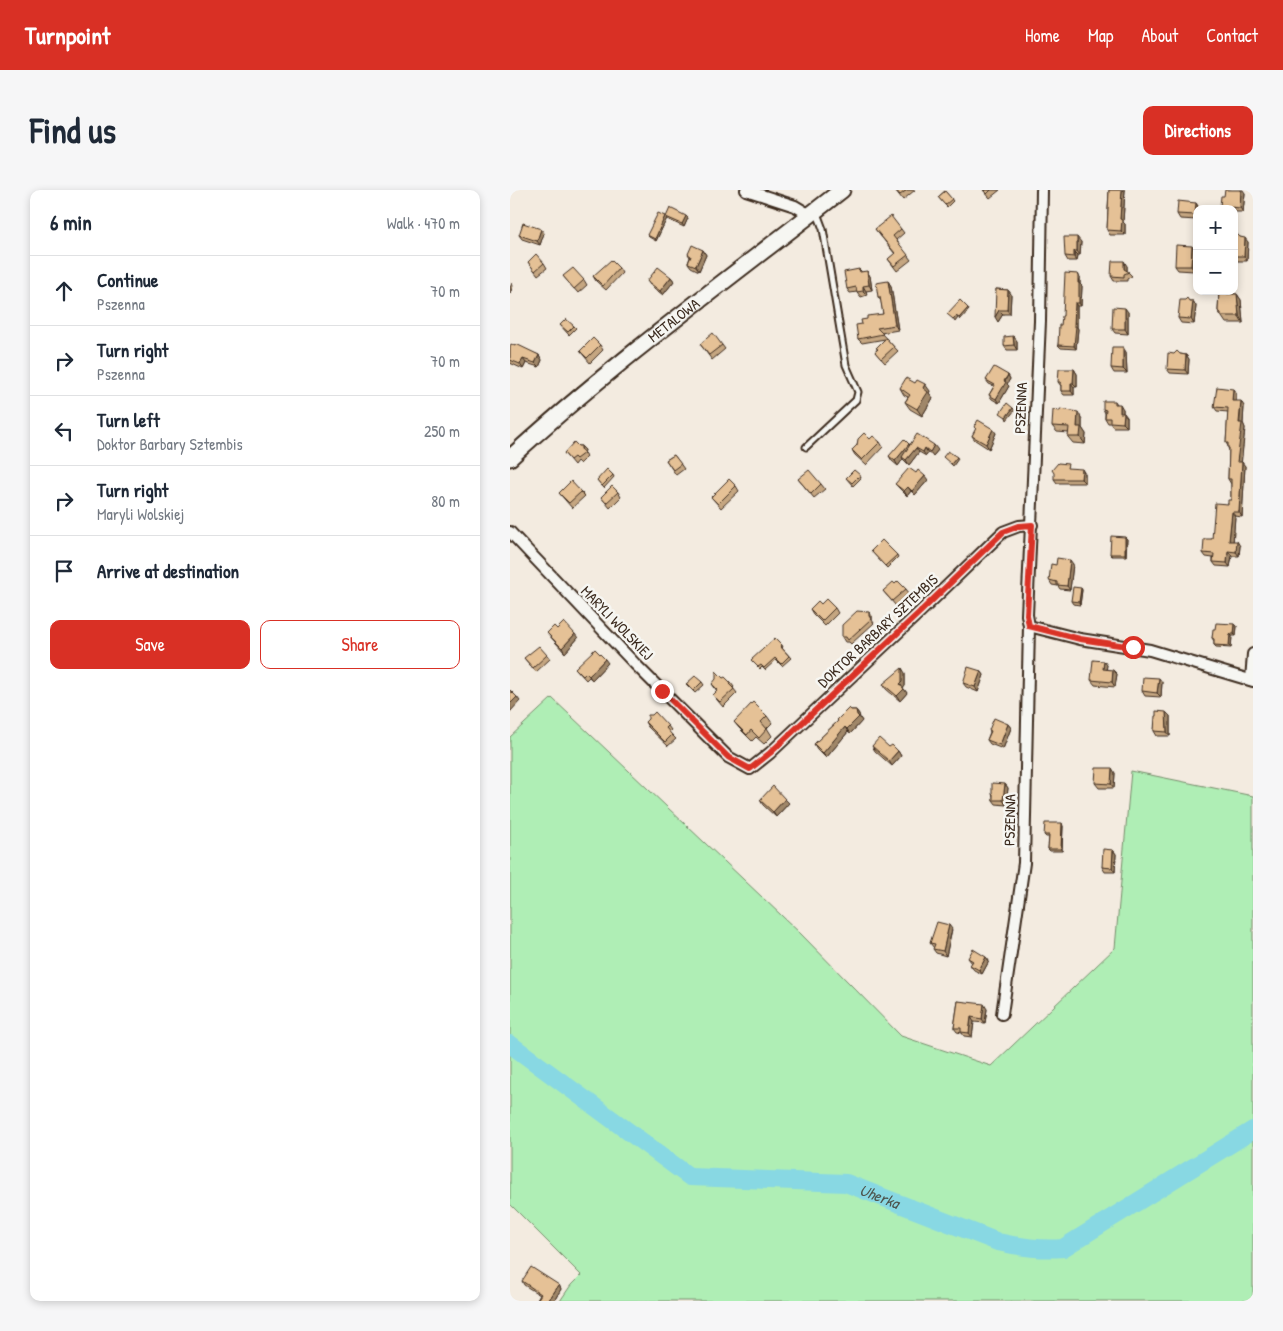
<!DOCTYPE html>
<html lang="en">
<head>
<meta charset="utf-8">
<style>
  body { margin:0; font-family:"Patrick Hand",sans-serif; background:#f6f6f7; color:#1f2937 }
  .controls { position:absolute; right:15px; top:15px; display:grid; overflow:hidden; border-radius:10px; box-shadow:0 2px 8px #0003 }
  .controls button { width:45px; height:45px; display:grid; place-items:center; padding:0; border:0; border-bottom:1px solid #e0e1e3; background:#fff; color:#1f2937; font:25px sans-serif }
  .stop { position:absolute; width:15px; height:15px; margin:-11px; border:4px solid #d93025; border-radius:50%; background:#fff }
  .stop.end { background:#d93025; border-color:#fff; box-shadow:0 1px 5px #0008 }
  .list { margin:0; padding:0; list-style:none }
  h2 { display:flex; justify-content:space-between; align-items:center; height:65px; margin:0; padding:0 20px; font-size:21px }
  h2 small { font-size:16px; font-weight:400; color:#747a83 }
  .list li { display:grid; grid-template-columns:32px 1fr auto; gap:15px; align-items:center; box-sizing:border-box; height:70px; padding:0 20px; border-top:1px solid #e0e1e3 }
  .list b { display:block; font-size:19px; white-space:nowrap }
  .list p { margin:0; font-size:16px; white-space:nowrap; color:#747a83 }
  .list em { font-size:16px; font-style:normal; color:#747a83 }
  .actions { display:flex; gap:10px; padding:15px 20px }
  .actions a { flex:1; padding:11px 0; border:1px solid #d93025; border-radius:10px; text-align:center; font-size:18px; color:#d93025 }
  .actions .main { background:#d93025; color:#fff }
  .icon { flex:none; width:28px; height:28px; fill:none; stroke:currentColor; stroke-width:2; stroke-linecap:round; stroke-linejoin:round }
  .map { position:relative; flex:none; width:743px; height:1111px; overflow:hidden; border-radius:10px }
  header { display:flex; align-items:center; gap:30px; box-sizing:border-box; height:70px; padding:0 25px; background:#d93025; color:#fff }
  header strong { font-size:24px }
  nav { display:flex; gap:28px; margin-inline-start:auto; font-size:18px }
  .intro { display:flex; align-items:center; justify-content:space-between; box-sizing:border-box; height:120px; padding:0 30px }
  h1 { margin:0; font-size:35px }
  .button { padding:12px 22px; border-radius:10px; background:#d93025; color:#fff; font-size:18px; font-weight:700 }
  main { display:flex; gap:30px; padding:0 30px }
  aside { flex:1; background:#fff; border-radius:10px; box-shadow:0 2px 8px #0003 }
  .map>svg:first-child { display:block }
</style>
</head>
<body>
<header>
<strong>Turnpoint</strong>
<nav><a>Home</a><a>Map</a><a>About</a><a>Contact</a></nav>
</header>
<div class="intro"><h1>Find us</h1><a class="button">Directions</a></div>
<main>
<aside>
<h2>6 min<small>Walk · 470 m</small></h2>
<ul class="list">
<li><svg class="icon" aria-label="ahead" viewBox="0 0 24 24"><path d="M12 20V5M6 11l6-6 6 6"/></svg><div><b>Continue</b><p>Pszenna</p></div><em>70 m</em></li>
<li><svg class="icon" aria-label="right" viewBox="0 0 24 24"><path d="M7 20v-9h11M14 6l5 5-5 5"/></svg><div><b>Turn right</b><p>Pszenna</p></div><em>70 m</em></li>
<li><svg class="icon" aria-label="left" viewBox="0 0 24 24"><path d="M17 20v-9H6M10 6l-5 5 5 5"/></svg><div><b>Turn left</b><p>Doktor Barbary Sztembis</p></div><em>250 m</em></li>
<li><svg class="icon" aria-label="right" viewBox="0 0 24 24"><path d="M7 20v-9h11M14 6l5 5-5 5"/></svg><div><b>Turn right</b><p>Maryli Wolskiej</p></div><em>80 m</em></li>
<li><svg class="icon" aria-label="arrive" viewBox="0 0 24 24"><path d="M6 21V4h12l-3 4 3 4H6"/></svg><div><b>Arrive at destination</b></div></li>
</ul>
<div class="actions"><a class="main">Save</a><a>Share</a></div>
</aside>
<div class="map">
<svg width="743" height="1111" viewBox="0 0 743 1111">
  <rect width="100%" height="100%" fill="#f3ebe0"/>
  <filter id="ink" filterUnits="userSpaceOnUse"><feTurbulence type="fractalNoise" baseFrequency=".02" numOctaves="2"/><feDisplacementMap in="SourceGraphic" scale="10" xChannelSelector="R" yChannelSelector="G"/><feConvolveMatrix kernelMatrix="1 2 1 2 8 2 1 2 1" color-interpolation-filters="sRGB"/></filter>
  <g filter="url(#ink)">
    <!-- green -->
    <path fill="#afeeb5" stroke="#758c6a" d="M 42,508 L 291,744 L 391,846 L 481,876 L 605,758 L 621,581 L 743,606 L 743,1111 L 50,1111 L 61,1095 L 71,1085 L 0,1014 L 0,547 Z"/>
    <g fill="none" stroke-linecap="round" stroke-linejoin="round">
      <!-- river -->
      <path stroke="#88d8e3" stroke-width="18" id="s1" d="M 0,854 L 180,987 L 336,993 L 488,1052 C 510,1057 530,1060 553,1058 L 743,940"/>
      <!-- lane casing -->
      <g stroke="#3b2a1e" stroke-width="9">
        <path id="lane" d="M 296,257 L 346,210 L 348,202 L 336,175 L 313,39 L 307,23"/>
      </g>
      <!-- street casing -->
      <g stroke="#3b2a1e" stroke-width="14">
        <g id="street">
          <path d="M 236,0 L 285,16 L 300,25"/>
          <path d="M 0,342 L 125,474 L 218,567 L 240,579 L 260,563 L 410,422 L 493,342 L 509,336 L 522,335"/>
          <path d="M 519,436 L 570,449 L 640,460 L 743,491"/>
          <path d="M 741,490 L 743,464"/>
          <path d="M 492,824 L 514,673 L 519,436 L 517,425 L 530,131 L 532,0"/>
        </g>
      </g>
      <!-- secondary casing -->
      <g stroke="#3b2a1e" stroke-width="19">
        <g id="secondary">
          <path id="s2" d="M 0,268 C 104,172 220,88 332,0"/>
        </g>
      </g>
      <!-- lane -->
      <use href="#lane" stroke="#f6f6f2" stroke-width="5"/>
      <!-- street -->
      <use href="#street" stroke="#f6f6f2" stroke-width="10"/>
      <!-- secondary -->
      <use href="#secondary" stroke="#f6f6f2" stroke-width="15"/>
    </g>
    <!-- wall -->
    <g fill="#c5a681" stroke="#3b2a1e">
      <path d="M 385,0 L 405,0 L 393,10 Z"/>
      <path d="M 473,0 L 490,0 L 480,8 Z"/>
      <path d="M 599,0 L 615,0 L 613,32 L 615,34 L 615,45 L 600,45 L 597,40 Z"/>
      <path d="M 435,1 L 443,11 L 437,17 L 428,7 Z"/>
      <path d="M 735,3 L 733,22 L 724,22 L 724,19 L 712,19 L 710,16 L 714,6 Z"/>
      <path d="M 686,13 L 689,18 L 689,19 L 687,19 L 687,30 L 670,29 L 667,24 Z"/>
      <path d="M 155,26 L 157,28 L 146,51 L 139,47 L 137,45 Z"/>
      <path d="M 156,27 L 178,28 L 174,37 L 157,29 Z"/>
      <path d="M 365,39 L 391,39 L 394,43 L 386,50 L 401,70 L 387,81 L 378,69 L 385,64 Z"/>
      <path d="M 34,43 L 30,55 L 12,49 L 9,45 Z"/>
      <path d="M 724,47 L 730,47 L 738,52 L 737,71 L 725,71 L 724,69 Z"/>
      <path d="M 571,52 L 570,65 L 568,65 L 567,71 L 558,71 L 555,66 Z"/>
      <path d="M 193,60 L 196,65 L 189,81 L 181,77 L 178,73 L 180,67 L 178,64 Z"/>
      <path d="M 685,60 L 684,81 L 668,80 L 665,76 Z"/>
      <path d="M 18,72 L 34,73 L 37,78 L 28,85 Z"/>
      <path d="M 617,76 L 617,81 L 622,86 L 617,89 L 617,91 L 604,91 L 601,86 Z"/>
      <path d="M 109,78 L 112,83 L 96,100 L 86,91 L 83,86 Z"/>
      <path d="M 349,79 L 352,82 L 360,86 L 362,100 L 356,101 L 357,105 L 351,107 L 347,102 L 340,103 L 337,99 Z"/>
      <path d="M 53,86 L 74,90 L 77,95 L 68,103 Z"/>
      <path d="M 161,87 L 164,91 L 153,105 L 140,95 L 137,91 Z"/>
      <path d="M 570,87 L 570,94 L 572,96 L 571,116 L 567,116 L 567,137 L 568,139 L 566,159 L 551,158 L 548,155 L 553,126 Z"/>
      <path d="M 378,91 L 381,96 L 388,140 L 371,143 L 388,161 L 375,173 L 365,162 L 375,149 L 352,153 L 348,149 L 352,134 L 357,129 L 373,124 L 371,111 L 368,107 Z"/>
      <path d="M 486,99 L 498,100 L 501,104 L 500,124 L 493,124 L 488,132 Z"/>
      <path d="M 709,101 L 720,101 L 721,104 L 727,104 L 731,110 L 733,133 L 716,133 L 708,121 Z"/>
      <path d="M 679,111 L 683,111 L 686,116 L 684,134 L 671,133 L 668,128 Z"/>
      <path d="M 618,122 L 618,144 L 605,143 L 602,139 Z"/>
      <path d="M 50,135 L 64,136 L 66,138 L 59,145 Z"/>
      <path d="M 503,146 L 507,151 L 507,160 L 497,160 L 494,156 Z"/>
      <path d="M 190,154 L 212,155 L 215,159 L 202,170 Z"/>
      <path d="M 90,155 L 93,160 L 80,173 L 70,161 Z"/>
      <path d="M 5,156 L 29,165 L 32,170 L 29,177 L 16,173 L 13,179 L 0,173 L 0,157 Z"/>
      <path d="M 616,162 L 617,183 L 604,183 L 601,178 Z"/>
      <path d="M 670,164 L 676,165 L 679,169 L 678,184 L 660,183 L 657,179 Z"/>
      <path d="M 564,179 L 567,184 L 567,197 L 564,197 L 564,205 L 554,205 L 551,201 L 551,196 L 548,192 Z"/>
      <path d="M 498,185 L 500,189 L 497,194 L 499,196 L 489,213 L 482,209 L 479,205 L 484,196 L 479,194 L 476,190 Z"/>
      <path d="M 405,193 L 420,201 L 419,203 L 423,208 L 412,226 L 400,219 L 395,212 L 398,207 L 394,205 L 390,198 Z"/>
      <path d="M 726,203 L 726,211 L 734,216 L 733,233 L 735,238 L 731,272 L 735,276 L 732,327 L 725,326 L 723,351 L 730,356 L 729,366 L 722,366 L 720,377 L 706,376 L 703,372 L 703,368 L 696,367 L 693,363 L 702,349 L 718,314 L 721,310 L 721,294 L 718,289 L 719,260 L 718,258 L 718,256 L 716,253 L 718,222 L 707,221 L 704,217 Z"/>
      <path d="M 605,211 L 607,214 L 613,219 L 613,223 L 617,227 L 617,237 L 603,237 L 600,233 L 598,233 L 595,228 L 595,223 L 593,219 Z"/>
      <path d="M 572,229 L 572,238 L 576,244 L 575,254 L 563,253 L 558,247 L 559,243 L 547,242 L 542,236 Z"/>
      <path d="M 464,237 L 486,243 L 479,259 L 465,250 L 462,246 L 466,239 Z"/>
      <path d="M 360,249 L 370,252 L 373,257 L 356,275 L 345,265 L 342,260 Z"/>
      <path d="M 400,254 L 428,260 L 423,266 L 418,263 L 416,266 L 409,262 L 399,275 L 393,269 L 388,276 L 382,271 L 379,266 Z"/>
      <path d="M 68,256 L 71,256 L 75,260 L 74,263 L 77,267 L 70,274 L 67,271 L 64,275 L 54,263 Z"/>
      <path d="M 164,265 L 174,279 L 166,285 L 156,270 Z"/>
      <path d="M 561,279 L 575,284 L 575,293 L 547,293 L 544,289 Z"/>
      <path d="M 406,283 L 418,290 L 405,305 L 401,301 L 397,306 L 385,294 Z"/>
      <path d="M 103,285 L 104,287 L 94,298 L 87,290 Z"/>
      <path d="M 350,285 L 351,288 L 343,296 L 336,288 Z"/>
      <path d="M 288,289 L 311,294 L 315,299 L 304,308 Z"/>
      <path d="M 226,296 L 229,301 L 211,318 L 201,307 Z"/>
      <path d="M 71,302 L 75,306 L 62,318 L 49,303 Z"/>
      <path d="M 108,302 L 111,307 L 100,318 L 91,307 Z"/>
      <path d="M 615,347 L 617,349 L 616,366 L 602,366 L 600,364 Z"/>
      <path d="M 361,361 L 387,365 L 388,367 L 377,378 Z"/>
      <path d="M 563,374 L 560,400 L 550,399 L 548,396 L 542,395 L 539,390 Z"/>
      <path d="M 385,394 L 396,399 L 399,403 L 386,416 L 373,401 Z"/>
      <path d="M 571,398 L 572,400 L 570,415 L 563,414 L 561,411 Z"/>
      <path d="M 325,418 L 328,423 L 315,436 L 303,424 L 300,419 Z"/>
      <path d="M 362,426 L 362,430 L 364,433 L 341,454 L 339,452 L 335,452 L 332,447 Z"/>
      <path d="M 725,434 L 727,436 L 726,446 L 722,446 L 721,458 L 706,457 L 704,455 L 704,451 L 702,448 L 705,439 Z"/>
      <path d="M 47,439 L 68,448 L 55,463 L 37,443 Z"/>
      <path d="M 272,455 L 273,457 L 272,458 L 281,468 L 272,476 L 266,470 L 255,480 L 252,477 L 250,479 L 241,470 Z"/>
      <path d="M 37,465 L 40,469 L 26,482 L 14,468 Z"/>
      <path d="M 98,473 L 82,490 L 79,487 L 76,490 L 65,478 Z"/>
      <path d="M 597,475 L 596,479 L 607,484 L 605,497 L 585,495 L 581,490 Z"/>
      <path d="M 471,481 L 474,485 L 468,502 L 456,497 L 453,493 Z"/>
      <path d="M 395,483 L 395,496 L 393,498 L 397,503 L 390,511 L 376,499 L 373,494 Z"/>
      <path d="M 213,488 L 221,493 L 224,497 L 223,498 L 227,503 L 213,517 L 203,505 L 207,501 L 202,494 Z"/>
      <path d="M 192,492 L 194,495 L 185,503 L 176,494 Z"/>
      <path d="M 652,492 L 651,507 L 635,506 L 632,501 Z"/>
      <path d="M 341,520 L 346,520 L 349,524 L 350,528 L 352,531 L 340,544 L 338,542 L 316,568 L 307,559 L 304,554 L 328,531 Z"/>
      <path d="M 257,526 L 262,533 L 257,538 L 262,546 L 254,554 L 246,547 L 242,551 L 229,538 L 224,532 Z"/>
      <path d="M 646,526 L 660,526 L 660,546 L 647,546 L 644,541 Z"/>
      <path d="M 135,532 L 158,536 L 161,540 L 159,542 L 166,549 L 158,556 L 138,537 Z"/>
      <path d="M 498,534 L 501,538 L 493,559 L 480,554 L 477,550 L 480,542 L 479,540 Z"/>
      <path d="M 362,556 L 379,557 L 388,561 L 391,566 L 382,576 L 365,561 Z"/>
      <path d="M 605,583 L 604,598 L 589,598 L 585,593 Z"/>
      <path d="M 495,594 L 498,598 L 496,615 L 486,614 L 483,610 L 483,606 L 482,604 Z"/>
      <path d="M 275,609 L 279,613 L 266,627 L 253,615 L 250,610 Z"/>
      <path d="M 553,636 L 552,661 L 540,661 L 538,659 L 539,647 L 536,647 L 534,645 Z"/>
      <path d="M 603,660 L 606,664 L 605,682 L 595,682 L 592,677 Z"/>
      <path d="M 442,739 L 436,766 L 426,763 L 423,759 L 424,758 L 420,753 Z"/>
      <path d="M 476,767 L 479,771 L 472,784 L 464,780 L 460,775 L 462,773 L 458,768 Z"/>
      <path d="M 448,811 L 477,819 L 475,833 L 464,832 L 462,847 L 454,846 L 452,843 L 447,842 L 444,838 Z"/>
      <path d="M 12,1091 L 49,1095 L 51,1099 L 44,1111 L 28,1111 L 27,1110 L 30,1105 L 14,1095 Z"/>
    </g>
    <!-- shaded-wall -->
    <g fill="#a08769" stroke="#3b2a1e">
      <path d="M 612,0 L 615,0 L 613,32 L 615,34 L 615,45 L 611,41 L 610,29 Z"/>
      <path d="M 731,0 L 733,0 L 735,3 L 733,22 L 730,18 Z"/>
      <path d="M 686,13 L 689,18 L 689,19 L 687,19 L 687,28 L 685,25 Z"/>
      <path d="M 155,26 L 157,28 L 146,51 L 145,49 Z"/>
      <path d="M 176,26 L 178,28 L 174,37 L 172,34 Z"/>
      <path d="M 31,39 L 34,43 L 30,55 L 27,51 Z"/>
      <path d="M 567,47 L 571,52 L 570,65 L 567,61 Z"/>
      <path d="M 735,48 L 738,52 L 737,71 L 734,66 Z"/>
      <path d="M 682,56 L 685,60 L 684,81 L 681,76 Z"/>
      <path d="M 193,60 L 196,65 L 189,81 L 186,76 Z"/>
      <path d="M 564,61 L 568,65 L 567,71 L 564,67 Z"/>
      <path d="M 614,71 L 617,76 L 617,83 L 614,79 Z"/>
      <path d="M 357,81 L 360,86 L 362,100 L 359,95 Z"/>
      <path d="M 568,84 L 570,87 L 570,94 L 572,96 L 571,116 L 569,113 Z"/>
      <path d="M 161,87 L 164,91 L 153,105 L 150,101 Z"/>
      <path d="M 378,91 L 381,96 L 388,140 L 385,135 Z"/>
      <path d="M 2,93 L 3,96 L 0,104 L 0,98 Z"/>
      <path d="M 353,96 L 356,101 L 357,105 L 353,101 Z"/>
      <path d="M 498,100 L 501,104 L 500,124 L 497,120 Z"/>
      <path d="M 727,104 L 731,110 L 733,133 L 729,126 Z"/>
      <path d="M 683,111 L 686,116 L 684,134 L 681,129 Z"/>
      <path d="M 565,113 L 567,116 L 567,137 L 568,139 L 566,159 L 564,156 Z"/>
      <path d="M 458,118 L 459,120 L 450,130 L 449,128 Z"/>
      <path d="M 615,118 L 618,122 L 618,144 L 615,139 Z"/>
      <path d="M 489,120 L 493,124 L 488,132 L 485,127 Z"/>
      <path d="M 446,126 L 448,128 L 445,132 L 443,129 Z"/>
      <path d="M 503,146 L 507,151 L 507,160 L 504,155 Z"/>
      <path d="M 613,157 L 616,162 L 617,183 L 613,179 Z"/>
      <path d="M 29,165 L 32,170 L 29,177 L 25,173 Z"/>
      <path d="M 676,165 L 679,169 L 678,184 L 675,180 Z"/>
      <path d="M 13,169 L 16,173 L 13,179 L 10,174 Z"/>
      <path d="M 564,179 L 567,184 L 567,197 L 563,193 Z"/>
      <path d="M 498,185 L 500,189 L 497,194 L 499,196 L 489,213 L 486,209 Z"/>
      <path d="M 561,193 L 564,197 L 564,205 L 561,201 Z"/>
      <path d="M 415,194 L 420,201 L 419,203 L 423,208 L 412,226 L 407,219 L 413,198 Z"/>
      <path d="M 723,199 L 726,203 L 726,215 L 722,211 Z"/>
      <path d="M 731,211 L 734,216 L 733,233 L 735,238 L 731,276 L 727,272 Z"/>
      <path d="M 610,214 L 613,219 L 613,227 L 610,223 Z"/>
      <path d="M 503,218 L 505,220 L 497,230 L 496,227 Z"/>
      <path d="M 568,222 L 572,229 L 572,238 L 576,244 L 575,254 L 570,247 L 567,237 Z"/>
      <path d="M 614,223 L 617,227 L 617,237 L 613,233 Z"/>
      <path d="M 483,239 L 486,243 L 479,259 L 476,254 Z"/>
      <path d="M 399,254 L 403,258 L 392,267 L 393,269 L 388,276 L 385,271 Z"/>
      <path d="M 424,255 L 428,260 L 423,266 L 420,262 Z"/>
      <path d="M 71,256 L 75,260 L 74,264 L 71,259 Z"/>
      <path d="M 406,258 L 409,262 L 399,275 L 396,270 Z"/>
      <path d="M 415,258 L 418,263 L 416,266 L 413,262 Z"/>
      <path d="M 447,267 L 448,269 L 443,276 L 441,274 Z"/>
      <path d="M 732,272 L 735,276 L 732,327 L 729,322 Z"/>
      <path d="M 572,279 L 575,284 L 575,293 L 571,289 Z"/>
      <path d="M 415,286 L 418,290 L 405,305 L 402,301 Z"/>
      <path d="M 398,297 L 401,301 L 397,306 L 394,301 Z"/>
      <path d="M 722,322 L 725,326 L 723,355 L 719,351 Z"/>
      <path d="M 615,347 L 617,349 L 616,366 L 615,364 Z"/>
      <path d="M 727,351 L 730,356 L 729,366 L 726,362 Z"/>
      <path d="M 718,361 L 722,366 L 720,377 L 717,373 Z"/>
      <path d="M 560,370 L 563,374 L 560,400 L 557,396 Z"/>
      <path d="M 571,398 L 572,400 L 570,415 L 569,412 Z"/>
      <path d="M 359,422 L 362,426 L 362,430 L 359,426 Z"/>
      <path d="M 725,434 L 727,436 L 726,446 L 724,444 Z"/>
      <path d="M 65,444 L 68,448 L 55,463 L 52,458 Z"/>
      <path d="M 720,444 L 722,446 L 721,458 L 719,456 Z"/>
      <path d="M 95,469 L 98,473 L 82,490 L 79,486 Z"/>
      <path d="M 594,471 L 597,475 L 596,483 L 593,479 Z"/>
      <path d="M 392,478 L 395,483 L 395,496 L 393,499 L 390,494 Z"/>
      <path d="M 603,480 L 607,484 L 605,497 L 602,492 Z"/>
      <path d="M 471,481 L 474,485 L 468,502 L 465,497 Z"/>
      <path d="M 649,488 L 652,492 L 651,507 L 647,503 Z"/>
      <path d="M 394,499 L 397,503 L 390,511 L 387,506 Z"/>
      <path d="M 7,507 L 10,511 L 0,522 L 0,514 Z"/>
      <path d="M 346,520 L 349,524 L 350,528 L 352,531 L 340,544 L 337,539 L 347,525 Z"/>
      <path d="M 656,522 L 660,526 L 660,546 L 657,542 Z"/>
      <path d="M 498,534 L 501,538 L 493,559 L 490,555 Z"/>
      <path d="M 335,537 L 338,542 L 316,568 L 313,563 Z"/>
      <path d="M 388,561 L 391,566 L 382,576 L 379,571 Z"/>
      <path d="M 602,578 L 605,583 L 604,598 L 601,594 Z"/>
      <path d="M 495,594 L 498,598 L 496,615 L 493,610 Z"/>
      <path d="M 275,609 L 279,613 L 266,627 L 263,622 Z"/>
      <path d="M 552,633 L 553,636 L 552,661 L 551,659 Z"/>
      <path d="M 603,660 L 606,664 L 605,682 L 602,678 Z"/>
      <path d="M 439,735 L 442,739 L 436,766 L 433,761 Z"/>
      <path d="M 476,767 L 479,771 L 472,784 L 469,780 Z"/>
      <path d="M 474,814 L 477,819 L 475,833 L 472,829 Z"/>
      <path d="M 461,827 L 464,832 L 462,847 L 459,843 Z"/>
      <path d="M 49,1095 L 51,1099 L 44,1111 L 38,1111 Z"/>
    </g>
    <!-- building -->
    <g fill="#e5c196" stroke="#3b2a1e">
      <path d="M 386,0 L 397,0 L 390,5 Z"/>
      <path d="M 474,0 L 481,0 L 477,4 Z"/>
      <path d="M 599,0 L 612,0 L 610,29 L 612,30 L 611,41 L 597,40 Z"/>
      <path d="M 715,0 L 731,0 L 730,18 L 710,16 L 711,6 L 714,6 Z"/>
      <path d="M 435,1 L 442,9 L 435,15 L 428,7 Z"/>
      <path d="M 668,11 L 686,13 L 685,25 L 667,24 Z"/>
      <path d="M 160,18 L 176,26 L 172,34 L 156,27 Z"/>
      <path d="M 148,23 L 155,26 L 145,49 L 137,45 Z"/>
      <path d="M 381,26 L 391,39 L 383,46 L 398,65 L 384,76 L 378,69 L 385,63 L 365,39 Z"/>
      <path d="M 13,33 L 31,39 L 27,51 L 9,45 Z"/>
      <path d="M 727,44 L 730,47 L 735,48 L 734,66 L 724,66 L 724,47 Z"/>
      <path d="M 554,47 L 567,47 L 567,61 L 564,61 L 564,67 L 555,66 Z"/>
      <path d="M 182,55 L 193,60 L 186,76 L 178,73 L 181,66 L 178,64 Z"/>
      <path d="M 666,55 L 682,56 L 681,76 L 665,76 Z"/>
      <path d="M 26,64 L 34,73 L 25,81 L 18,72 Z"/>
      <path d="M 101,70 L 109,78 L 93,96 L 83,86 Z"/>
      <path d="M 602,71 L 614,71 L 614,79 L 619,82 L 614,84 L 614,87 L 601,86 Z"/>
      <path d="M 148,77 L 161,87 L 150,101 L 137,91 Z"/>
      <path d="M 63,78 L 74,90 L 64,99 L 53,86 Z"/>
      <path d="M 349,79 L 350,82 L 357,81 L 359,95 L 353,96 L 353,101 L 347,102 L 346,97 L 337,99 L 334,82 Z"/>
      <path d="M 555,83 L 568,84 L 568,93 L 569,93 L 569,113 L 565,113 L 564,136 L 566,136 L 564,156 L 548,155 L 549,135 L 551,135 L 552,126 L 553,126 Z"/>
      <path d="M 378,91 L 385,135 L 367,138 L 373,144 L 348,149 L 346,135 L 352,134 L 351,130 L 357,129 L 357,126 L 373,124 L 370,107 L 368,107 L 366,93 Z"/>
      <path d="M 486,99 L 498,100 L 497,120 L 489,120 L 485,127 Z"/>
      <path d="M 709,101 L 717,101 L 717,104 L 727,104 L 729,126 L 711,126 L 711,123 L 708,121 Z"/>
      <path d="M 677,108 L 679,111 L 683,111 L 681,129 L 668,128 L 670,110 L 675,110 Z"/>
      <path d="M 450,110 L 458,118 L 449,128 L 446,126 L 443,129 L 437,124 Z"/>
      <path d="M 603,117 L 615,118 L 615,139 L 602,139 Z"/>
      <path d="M 56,129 L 64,136 L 58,142 L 50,135 Z"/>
      <path d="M 203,143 L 212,155 L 199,165 L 190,154 Z"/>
      <path d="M 503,146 L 504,155 L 494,156 L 494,147 Z"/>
      <path d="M 83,148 L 90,155 L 77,168 L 70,161 Z"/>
      <path d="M 376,148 L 384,157 L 371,169 L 365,162 L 368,159 L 366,158 Z"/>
      <path d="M 1,154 L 5,156 L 6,154 L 29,165 L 25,173 L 13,169 L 10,174 L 0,170 L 0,157 Z"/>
      <path d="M 602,157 L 613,157 L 613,179 L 601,178 Z"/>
      <path d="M 667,161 L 670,164 L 676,165 L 675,180 L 657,179 L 658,163 L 664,164 Z"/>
      <path d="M 484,177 L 498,185 L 494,191 L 496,192 L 486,209 L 479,205 L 485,195 L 476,190 Z"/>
      <path d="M 549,179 L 564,179 L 563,193 L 561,193 L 561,201 L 551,201 L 551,192 L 548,192 Z"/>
      <path d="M 396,188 L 405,193 L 407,190 L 415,194 L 413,198 L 418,202 L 407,219 L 395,212 L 400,205 L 390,198 Z"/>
      <path d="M 707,197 L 723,199 L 722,211 L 731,211 L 729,233 L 732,233 L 727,272 L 732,272 L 729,322 L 722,322 L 719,351 L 727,351 L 726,362 L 718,361 L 717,373 L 703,372 L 704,364 L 693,363 L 694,349 L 702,349 L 705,313 L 718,314 L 718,310 L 721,310 L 721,289 L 718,289 L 719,258 L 718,258 L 718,253 L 716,253 L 718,218 L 704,217 Z"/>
      <path d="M 593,211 L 605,211 L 605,214 L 610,214 L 610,223 L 614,223 L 613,233 L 600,232 L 600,228 L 595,228 L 596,220 L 593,219 Z"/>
      <path d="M 497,213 L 503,218 L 496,227 L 490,223 Z"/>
      <path d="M 550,219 L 568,222 L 567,237 L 571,237 L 570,247 L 558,247 L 559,237 L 542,236 L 543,220 L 550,221 Z"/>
      <path d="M 468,230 L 483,239 L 476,254 L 462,246 L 466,238 L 464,237 Z"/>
      <path d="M 354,243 L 360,249 L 363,246 L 370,252 L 352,270 L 342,260 L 347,255 L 348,249 Z"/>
      <path d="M 407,244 L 424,255 L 420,262 L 415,258 L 413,262 L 406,258 L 396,270 L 392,267 Z"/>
      <path d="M 394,249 L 399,254 L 385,271 L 379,266 Z"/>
      <path d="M 64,252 L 68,256 L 71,256 L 71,259 L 74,263 L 66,269 L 64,267 L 60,270 L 54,263 Z"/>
      <path d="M 438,261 L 447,267 L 441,274 L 433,267 Z"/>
      <path d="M 164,265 L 171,274 L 163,280 L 156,270 Z"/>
      <path d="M 548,273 L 558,274 L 557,278 L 572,279 L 571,289 L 544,289 L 544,283 L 542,280 Z"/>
      <path d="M 399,278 L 406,283 L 408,280 L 415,286 L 402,301 L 398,297 L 394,301 L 385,294 Z"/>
      <path d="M 97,279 L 103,285 L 92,296 L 87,290 Z"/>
      <path d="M 299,280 L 311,294 L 301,304 L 288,289 Z"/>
      <path d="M 344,280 L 350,285 L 342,293 L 336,288 Z"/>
      <path d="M 219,289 L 226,296 L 208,314 L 201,307 Z"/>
      <path d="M 61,291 L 71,302 L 59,313 L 49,303 Z"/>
      <path d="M 102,296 L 108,302 L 96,313 L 91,307 Z"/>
      <path d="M 601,346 L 615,347 L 615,364 L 600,364 Z"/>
      <path d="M 372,350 L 387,365 L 375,376 L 361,361 Z"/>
      <path d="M 547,368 L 560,370 L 557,396 L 547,395 L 547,392 L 539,390 L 541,374 L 546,375 Z"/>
      <path d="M 388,391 L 396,399 L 382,411 L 373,401 L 383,392 L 385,394 Z"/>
      <path d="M 563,397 L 571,398 L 569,412 L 561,411 Z"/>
      <path d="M 316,409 L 325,418 L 312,431 L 300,419 L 308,411 L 311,414 Z"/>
      <path d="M 347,421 L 359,422 L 359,426 L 361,429 L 338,450 L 336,447 L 332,447 L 332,435 Z"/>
      <path d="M 54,432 L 65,444 L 52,458 L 37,443 L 44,436 L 47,439 Z"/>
      <path d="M 706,433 L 725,434 L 724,444 L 720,444 L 719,456 L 704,455 L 704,449 L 702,448 L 703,439 L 705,439 Z"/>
      <path d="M 265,448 L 272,455 L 270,456 L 279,466 L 271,474 L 265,468 L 254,478 L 251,475 L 248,477 L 241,470 Z"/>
      <path d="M 29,456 L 37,465 L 23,478 L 14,468 Z"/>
      <path d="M 85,459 L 95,469 L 79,486 L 76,483 L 73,486 L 65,478 Z"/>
      <path d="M 583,470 L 594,471 L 593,479 L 603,480 L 602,492 L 581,490 Z"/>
      <path d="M 458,477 L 471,481 L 465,497 L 453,493 Z"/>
      <path d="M 392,478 L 392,492 L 390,494 L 394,499 L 387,506 L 373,494 Z"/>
      <path d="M 206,481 L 213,488 L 215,487 L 221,493 L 219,494 L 224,499 L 210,512 L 203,505 L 208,500 L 202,494 L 206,489 Z"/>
      <path d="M 185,486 L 192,492 L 183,501 L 176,494 Z"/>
      <path d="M 633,487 L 649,488 L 647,503 L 632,501 Z"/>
      <path d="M 0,500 L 7,507 L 0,514 Z"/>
      <path d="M 243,512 L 257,526 L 251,532 L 257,539 L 249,548 L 241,540 L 237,545 L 224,532 Z"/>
      <path d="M 339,518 L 341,520 L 346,520 L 347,525 L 349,527 L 337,539 L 335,537 L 313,563 L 304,554 L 328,531 L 327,530 Z"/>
      <path d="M 646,521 L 656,522 L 657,542 L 644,541 L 645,526 L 646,526 Z"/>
      <path d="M 145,522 L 158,536 L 156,538 L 162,545 L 155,552 L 135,532 L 138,529 L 138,525 L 142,525 Z"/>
      <path d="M 484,528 L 498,534 L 490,555 L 477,550 L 481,541 L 479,540 Z"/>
      <path d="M 369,548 L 379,557 L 382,555 L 388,561 L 379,571 L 362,556 Z"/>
      <path d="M 586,578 L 602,578 L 601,594 L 585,593 Z"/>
      <path d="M 482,593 L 495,594 L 493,610 L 483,610 L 483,604 L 482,604 Z"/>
      <path d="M 263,596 L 275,609 L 263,622 L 250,610 Z"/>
      <path d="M 535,633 L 552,633 L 551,659 L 538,659 L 539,645 L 534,645 Z"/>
      <path d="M 593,659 L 603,660 L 602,678 L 592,677 Z"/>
      <path d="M 427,732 L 439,735 L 433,761 L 423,759 L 425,754 L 420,753 Z"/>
      <path d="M 463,759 L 476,767 L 469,780 L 460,775 L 463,771 L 458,768 Z"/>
      <path d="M 448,811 L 474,814 L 472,829 L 461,827 L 459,843 L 451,842 L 451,838 L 444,838 Z"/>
      <path d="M 21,1077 L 49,1095 L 38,1111 L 29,1111 L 27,1110 L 31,1104 L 12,1091 Z"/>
    </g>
  </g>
  <g fill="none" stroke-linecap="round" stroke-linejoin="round" filter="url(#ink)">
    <!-- route -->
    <path stroke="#d93025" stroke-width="6" d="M 152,501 L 218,567 L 240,579 L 260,563 L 410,422 L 493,342 L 509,336 L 522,335 L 517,425 L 519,436 L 570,449 L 623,457"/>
  </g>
  <g text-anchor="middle" stroke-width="5" stroke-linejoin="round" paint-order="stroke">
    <!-- street labels -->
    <g font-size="15" fill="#3b2a1e" stroke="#f6f6f2">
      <text dy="5" stroke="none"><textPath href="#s2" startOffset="214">METALOWA</textPath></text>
      <text transform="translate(511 218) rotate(-88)" y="5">PSZENNA</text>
      <text transform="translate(107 433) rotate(46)" y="5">MARYLI WOLSKIEJ</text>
      <text transform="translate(368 441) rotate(-43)" y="5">DOKTOR BARBARY SZTEMBIS</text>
      <text transform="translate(500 630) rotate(-89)" y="5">PSZENNA</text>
    </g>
    <!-- water labels -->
    <g font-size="16" font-style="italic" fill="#4e564f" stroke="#f6f6f2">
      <text dy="6" stroke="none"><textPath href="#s1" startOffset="416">Uherka</textPath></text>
    </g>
  </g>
</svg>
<div class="controls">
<button>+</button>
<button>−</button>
</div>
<div class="stop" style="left:623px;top:457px"></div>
<div class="stop end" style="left:152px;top:501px"></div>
</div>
</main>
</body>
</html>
